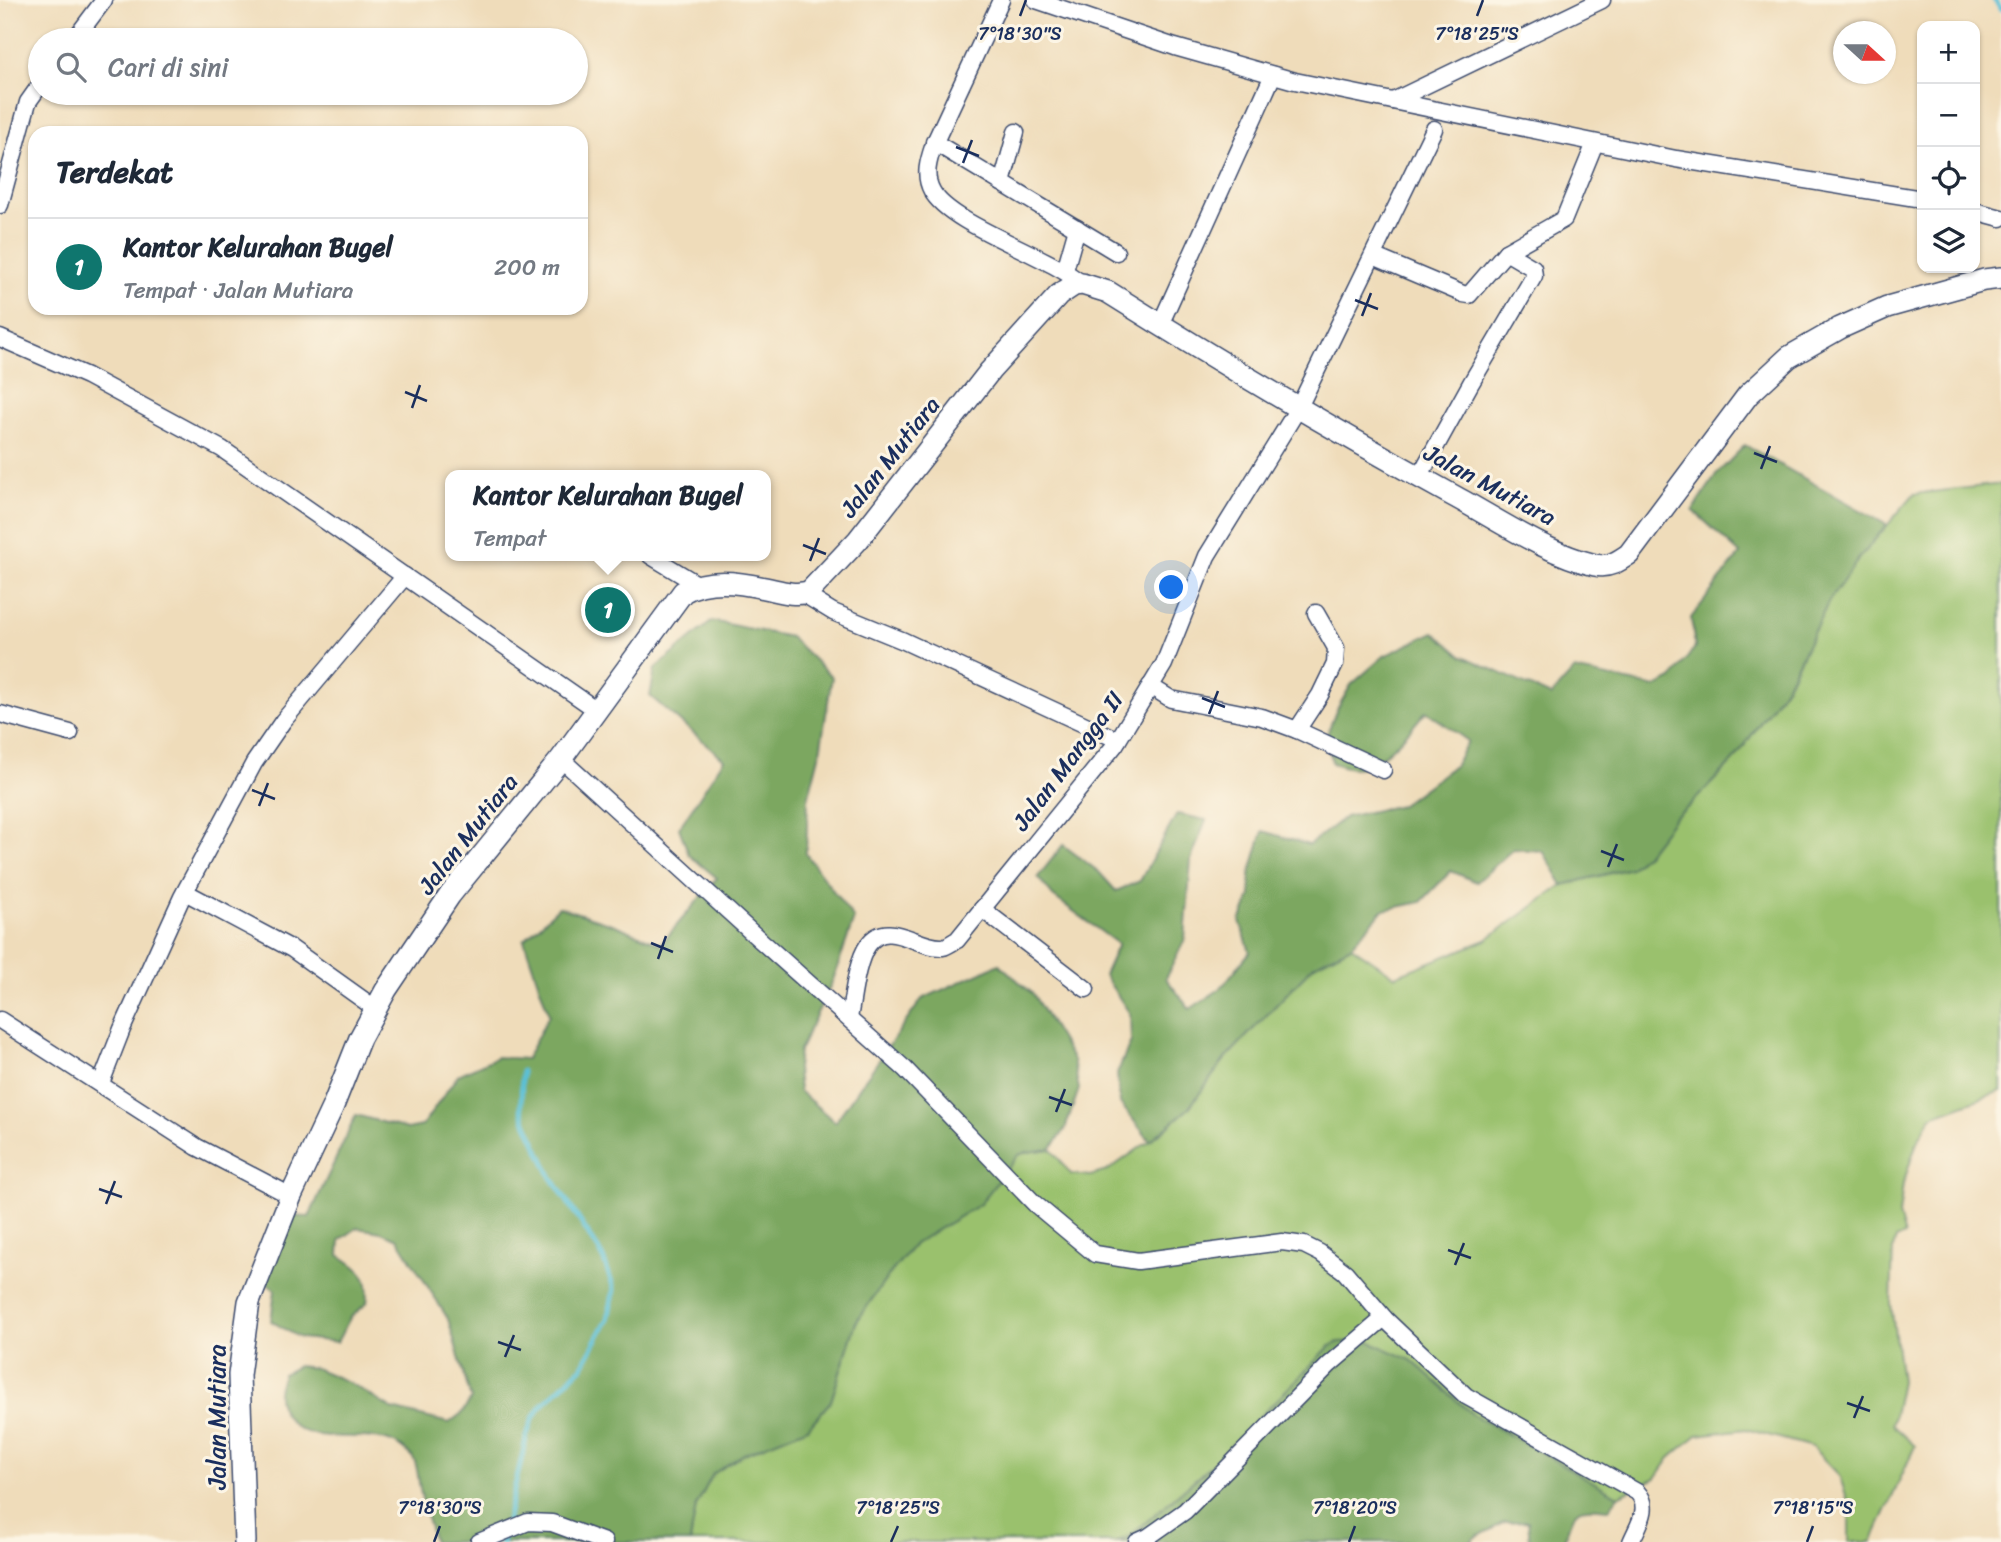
<!DOCTYPE html>
<html lang="id">
<head>
<meta charset="utf-8">
<style>
  body { margin:0; font-family:Sriracha,sans-serif; background:#f2f2f3; color:#1f2937 }
  .controls { position:absolute; right:21px; top:21px; display:grid; overflow:hidden; border-radius:14px; box-shadow:0 2px 5px #0004 }
  .controls button { width:63px; height:63px; display:grid; place-items:center; padding:0; border:0; border-bottom:2px solid #e0e1e3; background:#fff; color:#1f2937; font:35px sans-serif }
  .compass { position:absolute; left:1833px; top:21px; width:63px; height:63px; border-radius:50%; background:#fff; box-shadow:0 2px 5px #0004; rotate:111deg }
  .you { position:absolute; left:1172px; top:588px; width:24px; height:24px; margin:-18px; border:5px solid #fff; border-radius:50%; background:#1a73e8; box-shadow:0 0 0 10px #1a73e833 }
  .badge { display:grid; place-items:center; width:46px; height:46px; border-radius:50%; background:#0f766e; color:#fff; font-size:23px; font-weight:700 }
  .pin { position:absolute; translate:-50% -50%; border:4px solid #fff; box-shadow:0 2px 7px #0006 }
  .popup { position:absolute; left:445px; top:470px; width:326px; height:91px; box-sizing:border-box; display:grid; place-content:center; border-radius:14px; background:#fff; filter:drop-shadow(0 2px 5px #0005); font-size:23px; white-space:nowrap; color:#747a83 }
  .popup b { font-size:26px; color:#1f2937 }
  .popup::after { content:''; position:absolute; left:50%; top:100%; margin-left:-14px; border:14px solid transparent; border-top-color:#fff }
  .list { margin:0; padding:0; list-style:none }
  h2 { display:flex; justify-content:space-between; align-items:center; height:91px; margin:0; padding:0 28px; font-size:30px }
  h2 small { font-size:23px; font-weight:400; color:#747a83 }
  .list li { display:grid; grid-template-columns:46px 1fr auto; gap:21px; align-items:center; box-sizing:border-box; height:98px; padding:0 28px; border-top:2px solid #e0e1e3 }
  .list b { display:block; font-size:26px; white-space:nowrap }
  .list p { margin:0; font-size:23px; white-space:nowrap; color:#747a83 }
  .list em { font-size:23px; font-style:normal; color:#747a83 }
  .icon { flex:none; width:38px; height:38px; fill:none; stroke:currentColor; stroke-width:2; stroke-linecap:round; stroke-linejoin:round }
  .map { position:relative; flex:none; width:2001px; height:1542px; overflow:hidden }
  .search { position:absolute; background:#fff; box-shadow:0 2px 5px #0004; left:28px; top:28px; width:560px; height:77px; display:flex; align-items:center; gap:18px; box-sizing:border-box; padding:0 24px; border-radius:38px; color:#747a83; font-size:26px }
  .panel { position:absolute; background:#fff; box-shadow:0 2px 5px #0004; left:28px; top:126px; width:560px; height:189px; border-radius:21px }
  .map>svg:first-child { display:block }
</style>
</head>
<body>
<div class="map">
<svg width="2001" height="1542" viewBox="0 0 2001 1542">
  <rect width="100%" height="100%" fill="#fcf5e5"/>
  <filter id="ink" filterUnits="userSpaceOnUse"><feTurbulence type="fractalNoise" baseFrequency=".0143" numOctaves="2"/><feDisplacementMap in="SourceGraphic" scale="14" xChannelSelector="R" yChannelSelector="G"/><feConvolveMatrix kernelMatrix="1 2 1 2 8 2 1 2 1" color-interpolation-filters="sRGB"/></filter>
  <filter id="wash" filterUnits="userSpaceOnUse"><feTurbulence type="fractalNoise" baseFrequency=".00686" numOctaves="4" result="noise"/><feDisplacementMap in="SourceGraphic" scale="28" xChannelSelector="R" yChannelSelector="G"/><feGaussianBlur stdDeviation="1.57" result="paint"/><feColorMatrix in="noise" values="0 0 0 0 0 0 0 0 0 0 0 0 0 0 0 0 0 1.4 0 .05"/><feComposite in="paint" operator="in"/></filter>
  <g filter="url(#wash)">
    <rect width="100%" height="100%" fill="#efdcba"/>
    <!-- green -->
    <path fill="#9ac16d" stroke="#5a7866" stroke-width="2" d="M 2001,484 L 2001,1091 L 1932,1116 L 1917,1142 L 1903,1184 L 1899,1215 L 1905,1235 L 1896,1239 L 1893,1248 L 1891,1304 L 1901,1381 L 1892,1425 L 1915,1446 L 1872,1542 L 1849,1542 L 1849,1504 L 1839,1475 L 1812,1447 L 1746,1429 L 1697,1435 L 1670,1458 L 1656,1478 L 1618,1496 L 1472,1414 L 1411,1360 L 1330,1346 L 1214,1463 L 1129,1537 L 1116,1542 L 690,1542 L 696,1506 L 713,1474 L 744,1454 L 808,1428 L 831,1401 L 856,1323 L 888,1276 L 914,1244 L 980,1204 L 1018,1155 L 1027,1152 L 1051,1149 L 1071,1174 L 1090,1176 L 1107,1171 L 1159,1134 L 1188,1109 L 1225,1059 L 1314,965 L 1351,946 L 1395,976 L 1486,940 L 1563,885 L 1630,868 L 1647,853 L 1674,818 L 1688,807 L 1734,760 L 1788,684 L 1829,601 L 1860,557 L 1914,494 Z"/>
    <!-- forest -->
    <g fill="#7ba760" stroke="#4b6b5f" stroke-width="2">
      <path d="M 1745,445 L 1887,525 L 1860,557 L 1829,601 L 1788,683 L 1734,760 L 1688,807 L 1674,818 L 1647,853 L 1630,868 L 1563,885 L 1543,851 L 1513,849 L 1477,882 L 1451,871 L 1421,902 L 1383,910 L 1351,946 L 1314,965 L 1225,1059 L 1188,1109 L 1150,1141 L 1120,1103 L 1117,1074 L 1131,1041 L 1130,1014 L 1104,975 L 1118,944 L 1053,896 L 1038,877 L 1063,845 L 1099,872 L 1116,891 L 1140,881 L 1177,814 L 1206,820 L 1191,860 L 1185,939 L 1166,978 L 1190,1009 L 1220,989 L 1250,952 L 1240,921 L 1251,896 L 1250,875 L 1263,831 L 1309,845 L 1345,817 L 1401,805 L 1455,765 L 1468,741 L 1426,711 C 1411,729 1380,768 1354,768 C 1347,768 1339,765 1332,763 L 1327,734 L 1336,711 L 1351,685 L 1384,656 L 1434,632 L 1461,655 L 1551,696 L 1574,670 L 1656,687 L 1672,679 L 1695,647 L 1691,618 L 1740,554 L 1693,510 L 1717,474 Z"/>
      <path d="M 712,621 L 790,637 L 832,677 L 820,752 L 808,799 L 806,854 L 854,919 L 833,980 L 799,1051 L 797,1068 L 799,1091 L 835,1122 L 922,999 L 999,964 L 1033,994 L 1073,1060 L 1079,1089 L 1065,1129 L 1051,1149 L 1027,1152 L 1018,1155 L 980,1204 L 914,1244 L 888,1276 L 856,1322 L 831,1401 L 808,1428 L 744,1454 L 713,1474 L 696,1506 L 690,1542 L 434,1542 C 429,1525 423,1507 420,1489 C 418,1480 418,1465 413,1458 C 381,1414 308,1461 282,1410 C 275,1397 278,1387 283,1374 L 298,1366 L 315,1368 L 348,1382 L 392,1409 L 449,1423 L 462,1413 L 471,1399 L 448,1319 L 398,1239 L 381,1232 L 357,1228 L 340,1240 L 339,1255 C 361,1269 371,1276 367,1303 L 350,1318 L 337,1342 L 300,1338 L 271,1321 L 275,1290 L 262,1280 L 288,1216 L 309,1217 L 356,1115 L 407,1129 L 422,1126 L 458,1075 L 497,1057 L 526,1059 L 549,1015 L 524,940 L 559,907 L 615,925 L 661,944 L 717,878 L 689,855 L 679,828 L 724,759 L 650,696 L 655,669 Z"/>
      <path d="M 1369,1341 L 1411,1360 L 1472,1414 L 1618,1496 L 1609,1509 C 1571,1504 1576,1510 1563,1542 L 1530,1542 L 1528,1521 L 1505,1522 L 1473,1539 L 1473,1542 L 1116,1542 L 1129,1537 L 1214,1463 L 1330,1346 L 1339,1342 Z"/>
    </g>
    <g fill="none" stroke-linecap="round" stroke-linejoin="round">
      <!-- stream -->
      <g stroke="#59bfd6" stroke-width="5">
        <path d="M 1994,0 L 2001,9"/>
        <path d="M 502,1542 L 527,1435 L 533,1418 L 543,1404 L 581,1368 L 608,1319 L 614,1289 L 602,1255 L 552,1178 L 527,1124 L 521,1108 L 522,1071"/>
      </g>
    </g>
  </g>
  <g filter="url(#ink)">
    <g fill="none" stroke-linecap="round" stroke-linejoin="round">
      <!-- minor casing -->
      <g stroke="#3b496c" stroke-width="19">
        <g id="minor">
          <path d="M 1001,0 L 934,144 C 929,159 923,175 932,191 C 950,225 1047,254 1082,284"/>
          <path d="M 1036,0 L 1175,47 L 1295,81 L 1676,159 L 1922,199"/>
          <path d="M 74,40 L 104,0"/>
          <path d="M 1393,101 L 1602,0"/>
          <path d="M 934,142 L 1116,252"/>
          <path d="M 1002,183 L 1016,132"/>
          <path d="M 0,205 L 28,102 L 40,85"/>
          <path d="M 1975,211 L 2001,218"/>
          <path d="M 1373,256 L 1463,294 L 1469,295 L 1506,252 L 1564,219 L 1595,143"/>
          <path d="M 1065,270 L 1077,228"/>
          <path d="M 1160,325 L 1273,75"/>
          <path d="M 0,338 L 87,376 L 222,449 L 598,711"/>
          <path d="M 1419,477 L 1471,383 L 1534,276 L 1533,268 L 1506,252"/>
          <path d="M 651,556 L 697,584"/>
          <path d="M 802,593 L 833,612 L 904,641 L 1118,740"/>
          <path d="M 1316,613 L 1336,648 L 1335,664 L 1320,695 L 1297,730 L 1383,770"/>
          <path d="M 1150,686 L 1171,699 L 1262,717 L 1297,730"/>
          <path d="M 0,714 L 70,733"/>
          <path d="M 561,759 L 759,939 L 905,1069 L 1035,1204 L 1095,1254 L 1138,1261 L 1282,1242 L 1304,1245 L 1320,1253 L 1345,1272 L 1385,1319 L 1466,1396 L 1637,1492 C 1652,1507 1638,1525 1631,1542"/>
          <path d="M 185,892 L 292,949 L 376,1009"/>
          <path d="M 982,909 L 1086,989"/>
          <path d="M 849,1018 C 853,998 856,962 868,945 C 887,917 918,949 943,947 C 948,946 952,942 957,940 L 1115,745 L 1164,664 L 1207,556 L 1299,407 L 1434,129"/>
          <path d="M 0,1020 L 197,1147 L 291,1196"/>
          <path d="M 101,1083 L 122,1029 L 182,897 L 254,763 L 283,721 L 405,576"/>
          <path d="M 479,1542 L 528,1522 L 552,1523 L 604,1542"/>
          <path d="M 1137,1542 L 1148,1537 L 1185,1511 L 1329,1365 L 1384,1318"/>
        </g>
      </g>
      <!-- tertiary casing -->
      <g stroke="#3b496c" stroke-width="24">
        <path id="tertiary" d="M 245,1542 L 239,1375 L 249,1302 L 291,1196 L 333,1106 L 360,1038 L 386,990 L 450,895 L 561,759 L 683,592 C 708,578 737,582 765,588 C 780,591 793,596 809,592 L 858,540 L 990,371 L 1059,295 L 1074,285 L 1082,284 L 1108,292 C 1221,363 1335,431 1452,495 C 1497,519 1545,553 1595,565 C 1609,568 1619,561 1629,554 L 1748,395 L 1789,357 L 1840,328 L 1887,307 L 1984,280 L 2001,278"/>
      </g>
      <!-- minor -->
      <use href="#minor" stroke="#fff" stroke-width="16"/>
      <!-- tertiary -->
      <use href="#tertiary" stroke="#fff" stroke-width="21"/>
    </g>
  </g>
  <!-- ticks -->
  <path fill="none" stroke="#1b2f5e" stroke-width="2.5" d="M 1020,16 L 1026,0M 1477,16 L 1483,0M 956,147 L 979,156M 963,163 L 972,140M 1355,300 L 1378,309M 1362,316 L 1371,293M 405,392 L 427,401M 412,408 L 420,385M 1754,453 L 1777,462M 1761,469 L 1770,446M 803,545 L 826,554M 810,561 L 819,538M 1202,698 L 1225,707M 1209,714 L 1218,691M 252,790 L 275,799M 259,806 L 268,783M 1601,851 L 1624,860M 1608,867 L 1617,844M 651,943 L 673,952M 658,959 L 666,936M 1049,1097 L 1072,1105M 1056,1112 L 1065,1089M 99,1189 L 122,1197M 106,1204 L 115,1181M 1448,1250 L 1471,1258M 1455,1265 L 1464,1243M 498,1342 L 521,1350M 505,1357 L 514,1335M 1847,1403 L 1870,1411M 1854,1418 L 1863,1396M 434,1542 L 440,1526M 891,1542 L 898,1526M 1349,1542 L 1355,1526M 1807,1542 L 1813,1526"/>
  <g text-anchor="middle" stroke-width="6" stroke-linejoin="round" paint-order="stroke">
    <!-- street labels -->
    <g font-size="24" fill="#1b2f5e" stroke="#fcf5e5">
      <text transform="translate(890 457) rotate(-52)" y="8">Jalan Mutiara</text>
      <text transform="translate(1490 485) rotate(28)" y="8">Jalan Mutiara</text>
      <text transform="translate(1068 761) rotate(-53)" y="8">Jalan Mangga II</text>
      <text transform="translate(468 834) rotate(-52)" y="8">Jalan Mutiara</text>
      <text transform="translate(217 1417) rotate(-90)" y="8">Jalan Mutiara</text>
    </g>
  </g>
  <g font-size="18" text-anchor="middle" fill="#1b2f5e" stroke="#fcf5e5" stroke-width="6" stroke-linejoin="round" paint-order="stroke">
    <text x="1020" y="40">7°18'30"S</text>
    <text x="1477" y="40">7°18'25"S</text>
    <text x="440" y="1514">7°18'30"S</text>
    <text x="898" y="1514">7°18'25"S</text>
    <text x="1355" y="1514">7°18'20"S</text>
    <text x="1813" y="1514">7°18'15"S</text>
  </g>
</svg>
<div class="controls">
<button>+</button>
<button>−</button>
<button><svg class="icon" aria-label="locate" viewBox="0 0 24 24"><circle cx="12" cy="12" r="6"/><path d="M12 2v4M12 18v4M2 12h4M18 12h4"/></svg></button>
<button><svg class="icon" aria-label="layers" viewBox="0 0 24 24"><path d="M12 4l9 5-9 5-9-5zM3 14l9 5 9-5"/></svg></button>
</div>
<svg class="compass" viewBox="-18 -18 36 36"><path d="M0-13l5 13h-10z" fill="#e53935"/><path d="M0 13l5-13h-10z" fill="#747a83"/></svg>
<div class="you"></div>
<div class="pin badge" style="left:608px;top:610px">1</div>
<div class="popup"><b>Kantor Kelurahan Bugel</b>Tempat</div>
<div class="search"><svg class="icon" aria-label="search" viewBox="0 0 24 24"><circle cx="10" cy="10" r="6"/><path d="M15 15l6 6"/></svg>Cari di sini</div>
<section class="panel">
<h2>Terdekat<small></small></h2>
<ul class="list">
<li><span class="badge">1</span><div><b>Kantor Kelurahan Bugel</b><p>Tempat · Jalan Mutiara</p></div><em>200 m</em></li>
</ul>
</section>
</div>
</body>
</html>
